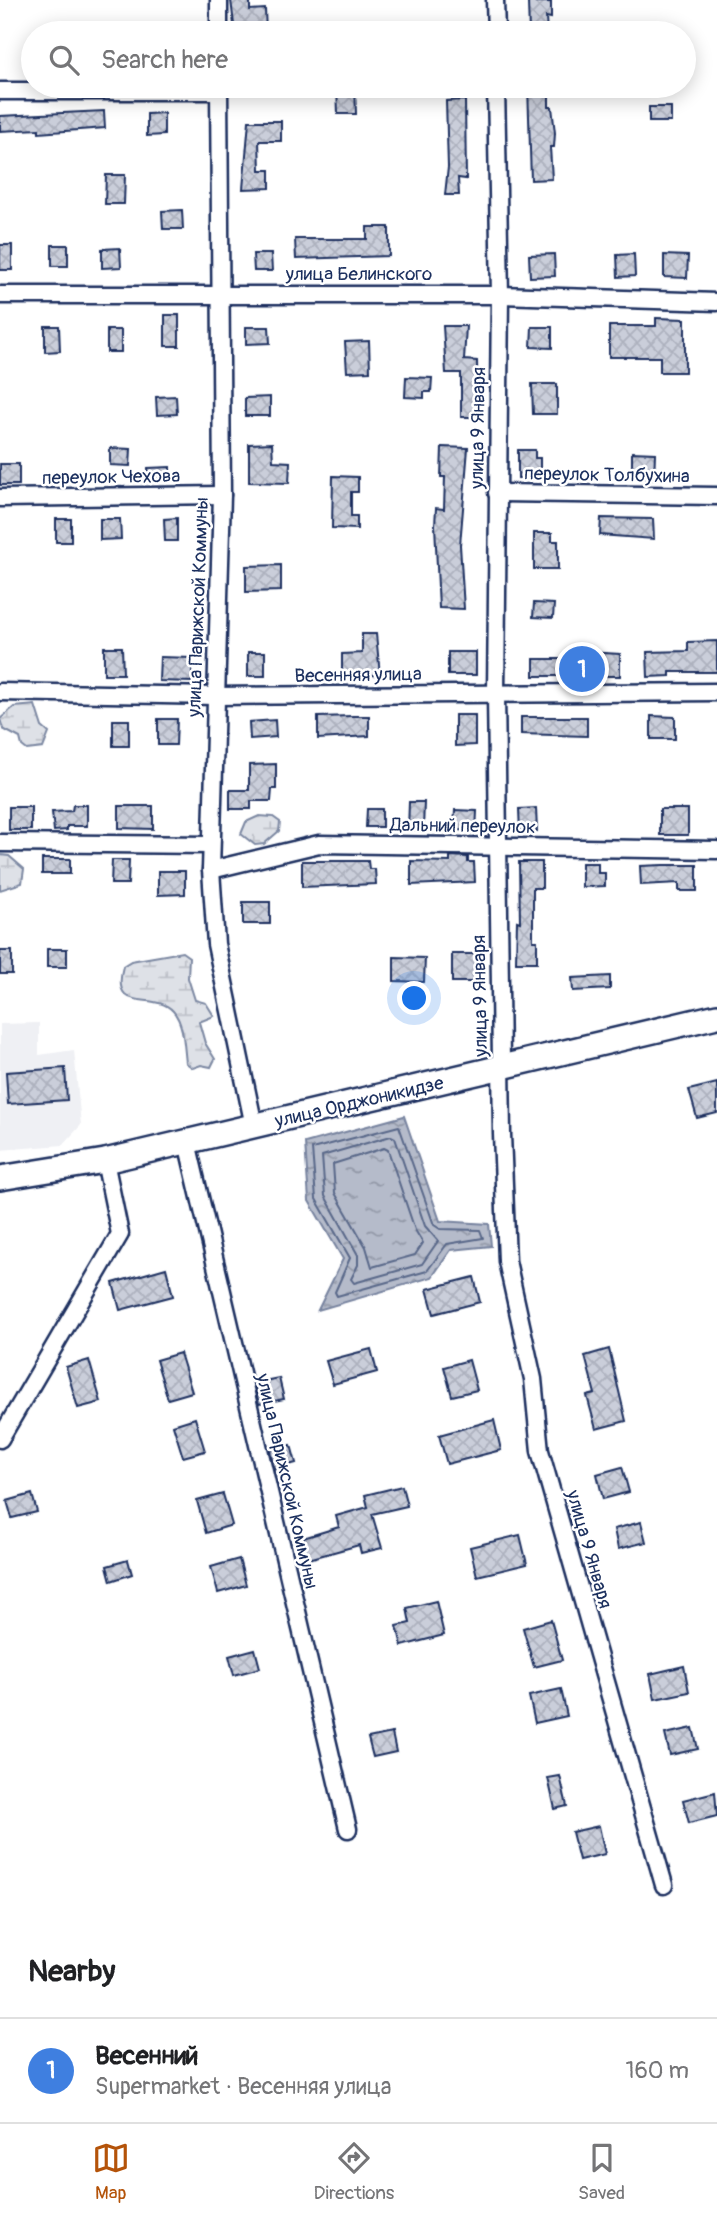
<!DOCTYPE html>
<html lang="en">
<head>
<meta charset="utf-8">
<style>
  body { margin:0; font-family:Pangolin,sans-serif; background:#f2f2f2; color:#202124 }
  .you { position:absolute; left:415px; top:999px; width:24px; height:24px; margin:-18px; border:5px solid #fff; border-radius:50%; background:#1a73e8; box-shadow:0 0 0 10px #1a73e833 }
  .badge { display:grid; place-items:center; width:46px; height:46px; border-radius:50%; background:#b45309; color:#fff; font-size:23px; font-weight:700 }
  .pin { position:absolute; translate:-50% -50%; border:4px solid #fff; box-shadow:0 2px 7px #0006 }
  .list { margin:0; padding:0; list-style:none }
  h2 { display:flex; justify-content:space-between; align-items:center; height:91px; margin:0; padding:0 28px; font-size:30px }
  h2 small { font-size:23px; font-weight:400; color:#757577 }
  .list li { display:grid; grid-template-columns:46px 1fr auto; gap:21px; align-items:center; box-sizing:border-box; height:105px; padding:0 28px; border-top:2px solid #e0e0e0 }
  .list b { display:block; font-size:26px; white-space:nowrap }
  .list p { margin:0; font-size:23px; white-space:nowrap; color:#757577 }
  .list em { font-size:23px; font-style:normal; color:#757577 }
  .icon { flex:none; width:38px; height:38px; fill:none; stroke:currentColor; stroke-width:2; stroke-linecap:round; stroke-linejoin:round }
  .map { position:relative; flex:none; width:717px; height:1926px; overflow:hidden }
  .search { position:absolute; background:#fff; box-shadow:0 4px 18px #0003; left:21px; right:21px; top:21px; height:77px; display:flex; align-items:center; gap:18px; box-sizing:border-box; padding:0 24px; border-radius:38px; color:#757577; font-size:26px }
  .sheet { height:196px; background:#fff }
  nav { display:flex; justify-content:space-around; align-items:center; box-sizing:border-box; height:98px; border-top:2px solid #e0e0e0; background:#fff; font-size:19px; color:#757577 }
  nav a { display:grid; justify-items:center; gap:4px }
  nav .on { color:#b45309 }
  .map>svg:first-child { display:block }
</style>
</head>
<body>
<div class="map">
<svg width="717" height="1926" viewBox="0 0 717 1926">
  <defs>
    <pattern id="wetland-marsh" width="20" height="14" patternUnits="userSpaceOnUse" patternTransform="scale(1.75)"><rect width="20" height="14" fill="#dee1e7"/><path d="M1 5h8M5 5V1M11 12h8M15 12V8" fill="none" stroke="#bec1c9"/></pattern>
    <pattern id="water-ripples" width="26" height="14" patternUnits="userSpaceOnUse" patternTransform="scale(1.75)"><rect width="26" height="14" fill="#b5bbca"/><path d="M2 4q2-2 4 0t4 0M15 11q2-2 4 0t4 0" fill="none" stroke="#9298a7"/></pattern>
    <pattern id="building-cross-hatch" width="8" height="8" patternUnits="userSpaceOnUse" patternTransform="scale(1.75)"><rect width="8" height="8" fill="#caceda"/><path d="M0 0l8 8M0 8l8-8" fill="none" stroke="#adb1be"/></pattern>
  </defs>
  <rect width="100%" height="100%" fill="#fff"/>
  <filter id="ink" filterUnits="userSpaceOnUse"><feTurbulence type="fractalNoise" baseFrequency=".0143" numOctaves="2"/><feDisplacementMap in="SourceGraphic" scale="14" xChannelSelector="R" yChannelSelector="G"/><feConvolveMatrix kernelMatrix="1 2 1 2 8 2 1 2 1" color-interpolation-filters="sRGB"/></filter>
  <g filter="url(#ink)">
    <!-- built -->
    <path fill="#eff0f4" d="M 39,1023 L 39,1055 L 74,1050 L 81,1125 L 63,1145 L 0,1150 L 0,1024 Z"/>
    <!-- wetland -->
    <g fill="url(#wetland-marsh)" stroke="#7c88a2" stroke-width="2">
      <path d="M 35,705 L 42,727 L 49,733 L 43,748 L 27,750 L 22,746 L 20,738 L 3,729 L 0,719 L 14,707 Z"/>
      <path d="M 259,816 L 273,817 L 280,822 L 279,831 L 264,844 L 255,845 L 241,834 L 246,822 Z"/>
      <path d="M 0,855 L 9,856 L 24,869 L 22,883 L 0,890 Z"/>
      <path d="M 182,952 L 189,957 L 188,978 L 195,1000 L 206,1003 L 214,1016 L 199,1022 L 205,1043 L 215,1059 L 211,1067 L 201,1065 L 193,1068 L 186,1063 C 184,1047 184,1023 173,1011 C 154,990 110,1016 123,966 L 131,961 Z"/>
    </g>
    <!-- water -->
    <path fill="url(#water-ripples)" stroke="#77839f" stroke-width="2" d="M 404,1116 L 440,1221 L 489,1224 L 491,1246 L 451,1250 L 432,1277 L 318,1310 L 343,1259 L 309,1201 L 305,1143 Z"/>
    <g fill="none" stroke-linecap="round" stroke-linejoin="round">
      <!-- shore -->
      <g stroke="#596789" stroke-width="2">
        <path d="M 399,1126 L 434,1225 L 440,1229 L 480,1230 L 483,1238 L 447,1244 L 427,1271 L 337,1296 L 335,1292 L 350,1258 L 316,1199 L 312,1149 Z"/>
        <path d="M 391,1136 L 395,1138 L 425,1226 L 438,1241 L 422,1264 L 354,1283 L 351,1279 L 358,1265 L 358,1255 L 325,1196 L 322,1156 Z"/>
        <path d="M 384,1148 L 388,1150 L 415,1230 L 423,1243 L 415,1255 L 372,1267 L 366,1247 L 335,1193 L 333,1164 Z"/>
      </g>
    </g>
    <!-- building -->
    <g fill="url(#building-cross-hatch)" stroke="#1b2f5e" stroke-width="2">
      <path d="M 231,0 L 250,0 L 250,10 L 265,9 L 266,33 L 235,33 Z"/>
      <path d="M 528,2 L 551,2 L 551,18 L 546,17 L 547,33 L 529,33 Z"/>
      <path d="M 337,86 L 355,86 L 356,114 L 338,114 Z"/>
      <path d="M 528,86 L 549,86 L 549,107 L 552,107 L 555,133 L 554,147 L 550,147 L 552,179 L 531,180 Z"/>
      <path d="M 465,100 L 466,179 L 458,178 L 459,195 L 445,195 L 448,167 L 446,101 Z"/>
      <rect x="649" y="107" width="22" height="15"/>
      <path d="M 104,111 L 105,128 L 39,133 L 39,129 L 0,131 L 0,116 Z"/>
      <path d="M 164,113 L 164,135 L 147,136 L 147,114 Z"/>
      <path d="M 249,121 L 281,121 L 281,141 L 259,141 L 260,170 L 270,170 L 270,188 L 243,189 Z"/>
      <path d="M 106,175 L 125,175 L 124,204 L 105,204 Z"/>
      <path d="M 182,210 L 183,229 L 163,229 L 162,211 Z"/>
      <path d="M 367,227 L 389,227 L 389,256 L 296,259 L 295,239 L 367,239 Z"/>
      <rect x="0" y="245" width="12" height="25"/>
      <rect x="52" y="245" width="16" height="21"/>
      <path d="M 120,248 L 121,267 L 102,268 L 102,249 Z"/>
      <path d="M 253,254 L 271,254 L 272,271 L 254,271 Z"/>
      <path d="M 554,254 L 555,276 L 530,277 L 529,255 Z"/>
      <path d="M 634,254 L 635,276 L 618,277 L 617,255 Z"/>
      <path d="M 664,255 L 688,256 L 687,278 L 664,277 Z"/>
      <rect x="165" y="315" width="14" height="31"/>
      <path d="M 656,318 L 685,319 L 685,372 L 660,372 L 660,357 L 609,357 L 609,326 L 656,326 Z"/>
      <path d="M 45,326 L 59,326 L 60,351 L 45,352 Z"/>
      <path d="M 443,326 L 466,326 L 464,360 L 477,361 L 478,417 L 461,417 L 461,373 L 446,373 Z"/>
      <path d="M 246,327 L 269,327 L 270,343 L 246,344 Z"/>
      <path d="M 532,327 L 552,327 L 552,348 L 531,347 Z"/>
      <rect x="107" y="330" width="14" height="22"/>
      <path d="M 369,341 L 370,371 L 347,372 L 345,342 Z"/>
      <path d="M 406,377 L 432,378 L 431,392 L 424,392 L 424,398 L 405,397 Z"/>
      <path d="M 532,384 L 557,384 L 557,414 L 533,414 Z"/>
      <path d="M 176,396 L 177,414 L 157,415 L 156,397 Z"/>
      <path d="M 270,397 L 270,416 L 245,416 L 245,398 Z"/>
      <path d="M 272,443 L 273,461 L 290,462 L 289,483 L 249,482 L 249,444 Z"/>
      <path d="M 442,447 L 468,448 L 460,545 L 464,609 L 439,608 L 435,525 L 436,508 L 444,509 L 445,477 L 441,477 Z"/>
      <path d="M 110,448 L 131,449 L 130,466 L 110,465 Z"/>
      <path d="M 518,450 L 535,450 L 535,458 L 540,458 L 540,478 L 518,478 Z"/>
      <path d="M 632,452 L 655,453 L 654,479 L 637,478 L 637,471 L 632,470 Z"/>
      <rect x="0" y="464" width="19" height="21"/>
      <path d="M 170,467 L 170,480 L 148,480 L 148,468 Z"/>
      <path d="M 333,476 L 358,477 L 358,492 L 351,492 L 351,516 L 357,516 L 357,529 L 332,528 Z"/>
      <path d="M 177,518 L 177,541 L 165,541 L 164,519 Z"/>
      <path d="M 601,518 L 653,519 L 654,539 L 600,535 Z"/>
      <rect x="56" y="519" width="15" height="23"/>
      <path d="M 100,519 L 120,519 L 121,539 L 100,540 Z"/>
      <path d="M 534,533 L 552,533 L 552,541 L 558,541 L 558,569 L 534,569 Z"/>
      <path d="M 281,565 L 281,591 L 246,592 L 246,566 Z"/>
      <path d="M 534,603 L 554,604 L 553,618 L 533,617 Z"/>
      <path d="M 362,634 L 376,634 L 380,675 L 342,676 L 342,654 L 362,653 Z"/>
      <path d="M 717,641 L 717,672 L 670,672 L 670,676 L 648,677 L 647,652 L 688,651 L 688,642 Z"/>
      <path d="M 104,647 L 122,647 L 123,674 L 104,674 Z"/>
      <rect x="248" y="652" width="17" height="24"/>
      <rect x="448" y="652" width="28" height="23"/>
      <path d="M 587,652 L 620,654 L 620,676 L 588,676 L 589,683 L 577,683 L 576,676 L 534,676 L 534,659 L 576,659 L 575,653 Z"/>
      <path d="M 160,657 L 192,658 L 192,682 L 159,681 Z"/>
      <path d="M 455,715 L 475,715 L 475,745 L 455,746 Z"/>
      <path d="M 353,716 L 369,716 L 369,736 L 318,739 L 318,717 Z"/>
      <path d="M 651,716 L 675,717 L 675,739 L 651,739 Z"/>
      <path d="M 521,717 L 587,717 L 587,736 L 521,734 Z"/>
      <path d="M 158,719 L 177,719 L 176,745 L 158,745 Z"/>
      <rect x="113" y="720" width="16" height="26"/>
      <path d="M 275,720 L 276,737 L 250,739 L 249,722 Z"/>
      <path d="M 276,764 L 276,789 L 272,789 L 271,801 L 251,801 L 251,809 L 230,809 L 230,790 L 249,790 L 249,765 Z"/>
      <path d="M 409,802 L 424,802 L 423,830 L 408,830 Z"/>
      <path d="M 73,805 L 87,805 L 87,826 L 67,826 L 67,830 L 54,831 L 52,812 L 72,811 Z"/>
      <path d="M 119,806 L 153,806 L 153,829 L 119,828 Z"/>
      <rect x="9" y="807" width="22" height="23"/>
      <path d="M 536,808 L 537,831 L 520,832 L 519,809 Z"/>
      <path d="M 367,809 L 382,809 L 382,827 L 366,827 Z"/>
      <rect x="660" y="809" width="28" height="26"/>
      <path d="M 455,810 L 477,811 L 476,831 L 454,830 Z"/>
      <path d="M 450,856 L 468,857 L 468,862 L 474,862 L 475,882 L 411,885 L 411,861 L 450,862 Z"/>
      <rect x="42" y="859" width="28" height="15"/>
      <path d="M 112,860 L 129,860 L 128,884 L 111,884 Z"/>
      <path d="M 302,861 L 368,861 L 369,869 L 375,869 L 376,884 L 302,887 Z"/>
      <path d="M 519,862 L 542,862 L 542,888 L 533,888 L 533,941 L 537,941 L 537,962 L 516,962 L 517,921 L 520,922 Z"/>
      <path d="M 582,863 L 598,863 L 598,873 L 605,873 L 605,886 L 582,887 Z"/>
      <path d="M 663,865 L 697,865 L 697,891 L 679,891 L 679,883 L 641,885 L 640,866 Z"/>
      <path d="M 158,871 L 185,871 L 185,894 L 158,895 Z"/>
      <rect x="243" y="902" width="27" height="22"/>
      <rect x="47" y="949" width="20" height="18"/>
      <rect x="0" y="951" width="12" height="23"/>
      <rect x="452" y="954" width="25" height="28"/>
      <path d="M 394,957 L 425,958 L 424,982 L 394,981 Z"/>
      <path d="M 610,976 L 610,989 L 573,991 L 572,978 Z"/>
      <path d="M 65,1068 L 67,1100 L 8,1104 L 6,1072 Z"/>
      <path d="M 717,1083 L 717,1113 L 697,1118 L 689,1090 Z"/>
      <path d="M 166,1268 L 173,1296 L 120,1310 L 113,1283 Z"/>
      <path d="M 474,1277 L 480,1302 L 434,1314 L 427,1289 Z"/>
      <path d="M 371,1349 L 377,1372 L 333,1384 L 326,1361 Z"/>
      <path d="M 609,1349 L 626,1421 L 596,1429 L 587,1396 L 595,1394 L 585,1356 Z"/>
      <path d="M 180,1353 L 192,1392 L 168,1399 L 156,1360 Z"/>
      <path d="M 89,1360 L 101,1402 L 78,1408 L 66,1367 Z"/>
      <path d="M 469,1360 L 477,1390 L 452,1396 L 444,1367 Z"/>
      <path d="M 279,1378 L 284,1399 L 259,1404 L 254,1383 Z"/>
      <path d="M 195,1418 L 205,1451 L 183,1457 L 173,1425 Z"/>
      <path d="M 494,1420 L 501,1450 L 447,1464 L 439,1435 Z"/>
      <path d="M 291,1445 L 296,1463 L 274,1469 L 270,1450 Z"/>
      <path d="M 622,1467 L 629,1492 L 603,1499 L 597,1474 Z"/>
      <path d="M 402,1486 L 407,1506 L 372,1514 L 382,1548 L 361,1553 L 359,1545 L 305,1560 L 300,1539 L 339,1527 L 336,1516 L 368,1507 L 365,1495 Z"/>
      <path d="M 32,1494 L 37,1512 L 12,1518 L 7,1501 Z"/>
      <path d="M 223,1494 L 232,1525 L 206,1533 L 197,1501 Z"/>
      <path d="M 641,1522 L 646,1542 L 618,1549 L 614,1529 Z"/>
      <path d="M 520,1535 L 527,1564 L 477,1576 L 470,1547 Z"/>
      <path d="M 239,1559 L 246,1585 L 218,1593 L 211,1567 Z"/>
      <path d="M 128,1560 L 132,1574 L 111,1581 L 107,1566 Z"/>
      <path d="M 436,1601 L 444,1635 L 402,1646 L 397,1626 L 410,1623 L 407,1608 Z"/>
      <path d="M 551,1620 L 562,1660 L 534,1667 L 523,1628 Z"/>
      <path d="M 255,1649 L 260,1668 L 234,1675 L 229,1656 Z"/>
      <path d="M 684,1666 L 689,1692 L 655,1699 L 650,1674 Z"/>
      <path d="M 561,1689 L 567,1716 L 535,1723 L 529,1696 Z"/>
      <path d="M 693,1728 L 698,1749 L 670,1755 L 665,1734 Z"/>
      <path d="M 392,1733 L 396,1752 L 373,1757 L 368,1738 Z"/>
      <path d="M 560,1776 L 567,1806 L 555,1809 L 548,1778 Z"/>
      <path d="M 715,1792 L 717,1816 L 689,1823 L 683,1800 Z"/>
      <path d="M 599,1826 L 605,1854 L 579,1860 L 572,1832 Z"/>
    </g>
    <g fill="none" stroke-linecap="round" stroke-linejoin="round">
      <!-- street casing -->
      <g stroke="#1b2f5e" stroke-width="21">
        <g id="street">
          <path d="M 219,0 L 219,33"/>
          <path d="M 495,0 L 496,33"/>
          <path d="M 219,86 L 222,495 L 211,870 L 216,944 L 254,1126"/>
          <path d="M 496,86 L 500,295 L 496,694 L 502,1134 L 507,1261 L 533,1379 L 540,1451 L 664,1885"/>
          <path d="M 0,91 L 219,91"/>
          <path d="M 0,295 L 500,295 L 717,302"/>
          <path d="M 497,493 L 717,496"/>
          <path d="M 0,498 L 222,495"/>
          <path d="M 0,692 L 215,696 L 717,692"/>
          <path d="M 0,843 L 211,845"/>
          <path d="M 211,870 L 319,844 L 717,850"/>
          <path d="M 187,1142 L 348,1829"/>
          <path d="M 0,1439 L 120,1234 L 105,1161"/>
        </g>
      </g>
      <!-- secondary casing -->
      <g stroke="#1b2f5e" stroke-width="28">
        <path id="secondary" d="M 0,1178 L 105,1161 L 717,1016"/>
      </g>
      <!-- street -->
      <use href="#street" stroke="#fff" stroke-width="16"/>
      <!-- secondary -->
      <use href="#secondary" stroke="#fff" stroke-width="23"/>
    </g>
  </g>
  <g text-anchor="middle" stroke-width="5" stroke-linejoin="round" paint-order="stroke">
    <!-- street labels -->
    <g font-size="19" fill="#1b2f5e" stroke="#fff">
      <text x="359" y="280">улица Белинского</text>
      <text transform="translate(477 428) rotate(-89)" y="7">улица 9 Января</text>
      <text transform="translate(607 474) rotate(1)" y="7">переулок Толбухина</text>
      <text transform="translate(111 476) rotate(-1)" y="7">переулок Чехова</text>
      <text transform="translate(197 607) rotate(-88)" y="7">улица Парижской Коммуны</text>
      <text transform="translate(358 674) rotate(-1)" y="7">Весенняя улица</text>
      <text transform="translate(463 825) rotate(1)" y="7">Дальний переулок</text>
      <text transform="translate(479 996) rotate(-91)" y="7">улица 9 Января</text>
      <text transform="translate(359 1101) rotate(-13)" y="7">улица Орджоникидзе</text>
      <text transform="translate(288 1481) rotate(77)" y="7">улица Парижской Коммуны</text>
      <text transform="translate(590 1549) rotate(74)" y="7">улица 9 Января</text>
    </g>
  </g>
</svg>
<div class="you"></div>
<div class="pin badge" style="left:582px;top:669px;background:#3f7fe0">1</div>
<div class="search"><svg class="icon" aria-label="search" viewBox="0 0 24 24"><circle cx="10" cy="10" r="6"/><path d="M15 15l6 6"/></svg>Search here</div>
</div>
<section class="sheet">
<h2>Nearby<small></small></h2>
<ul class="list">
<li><span class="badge" style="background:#3f7fe0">1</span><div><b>Весенний</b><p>Supermarket · Весенняя улица</p></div><em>160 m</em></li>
</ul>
</section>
<nav>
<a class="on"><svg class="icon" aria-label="map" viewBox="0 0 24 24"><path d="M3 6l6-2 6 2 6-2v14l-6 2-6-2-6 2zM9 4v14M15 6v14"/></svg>Map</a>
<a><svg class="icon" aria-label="directions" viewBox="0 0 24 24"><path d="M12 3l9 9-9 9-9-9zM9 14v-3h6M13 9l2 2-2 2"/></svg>Directions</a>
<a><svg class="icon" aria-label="saved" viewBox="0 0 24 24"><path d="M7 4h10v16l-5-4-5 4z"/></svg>Saved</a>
</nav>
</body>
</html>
